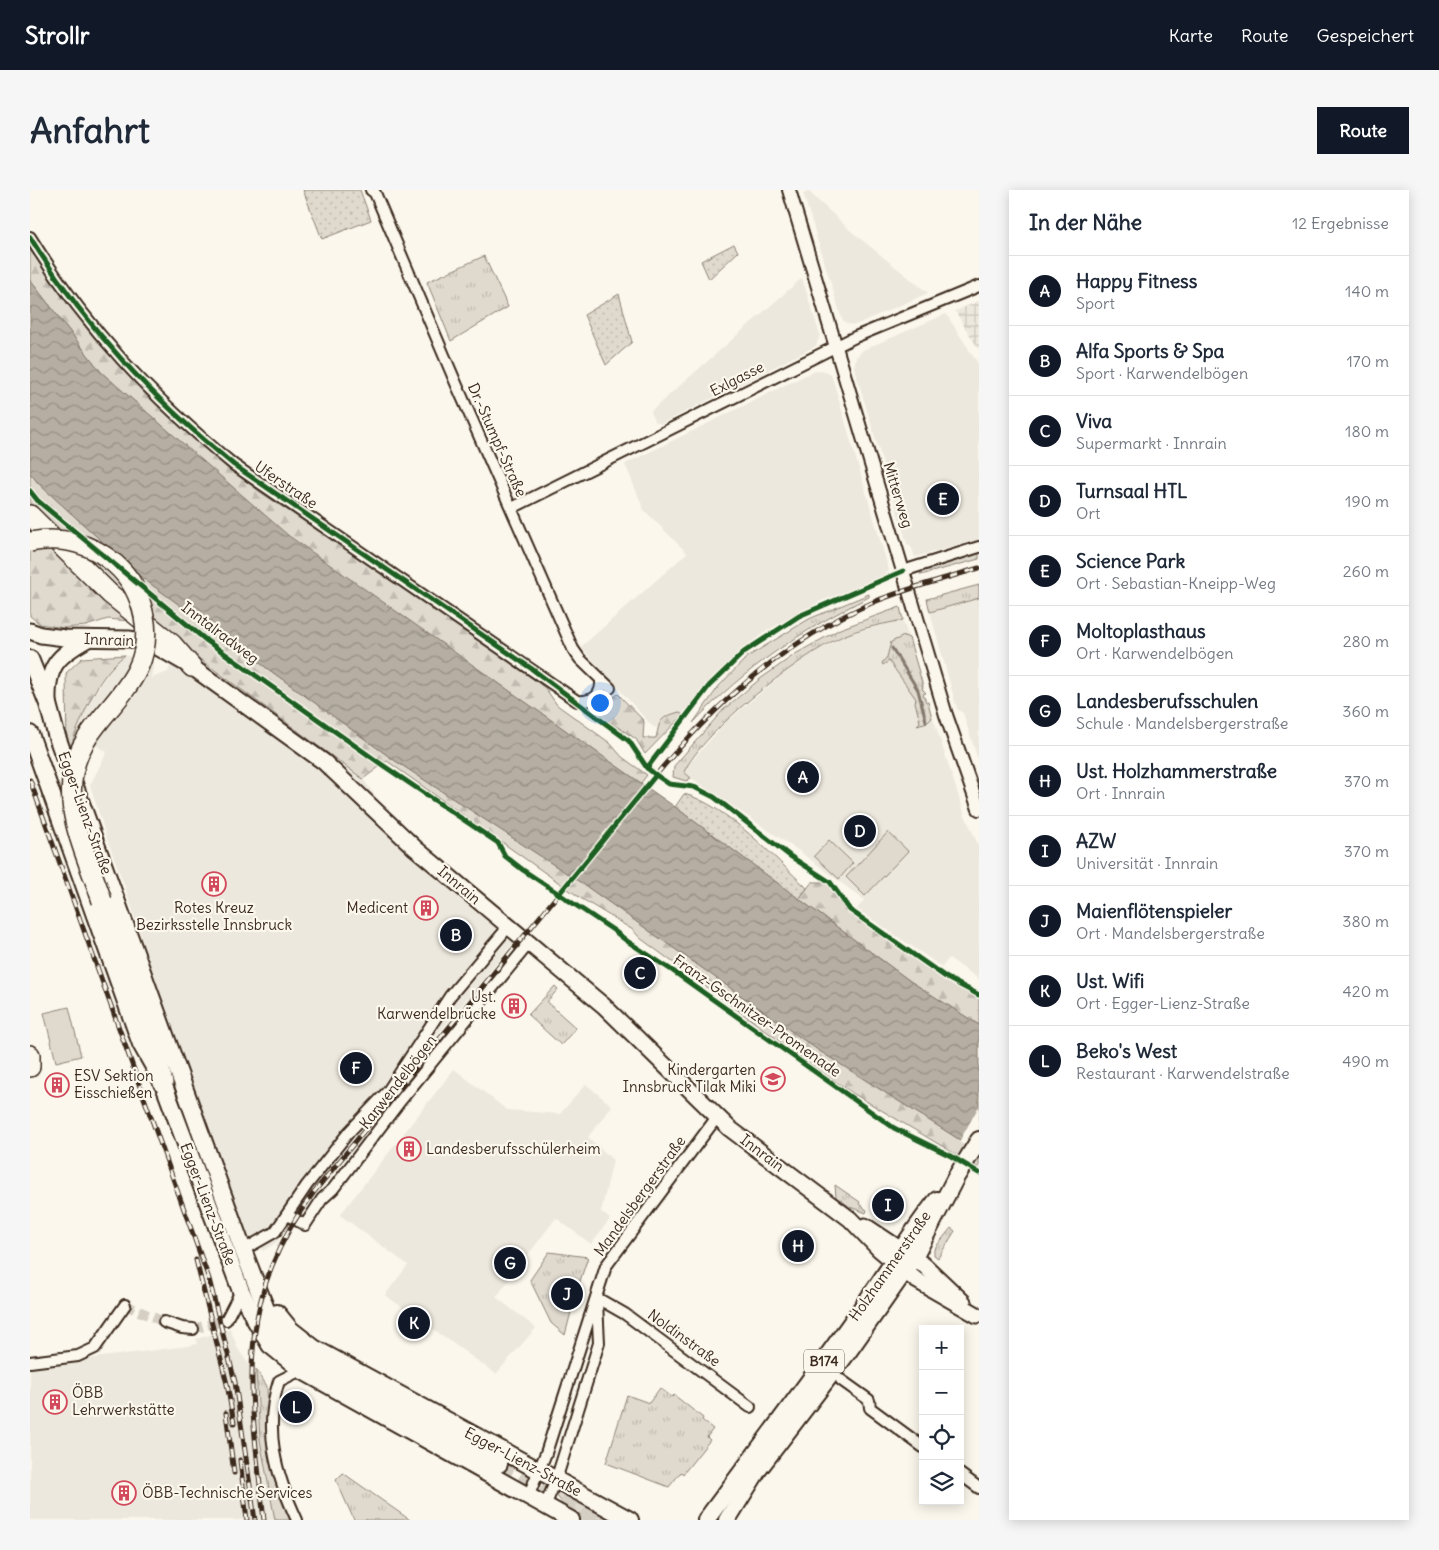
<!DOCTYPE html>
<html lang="de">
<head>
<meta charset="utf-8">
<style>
  body { margin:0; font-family:Delius,sans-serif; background:#f6f6f7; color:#1f2937 }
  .controls { position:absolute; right:15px; bottom:15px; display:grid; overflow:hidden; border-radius:0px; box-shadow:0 2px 12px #0003 }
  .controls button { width:45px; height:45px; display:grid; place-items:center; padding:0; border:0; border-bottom:1px solid #e0e1e3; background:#fff; color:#1f2937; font:25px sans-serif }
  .you { position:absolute; left:569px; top:512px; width:18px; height:18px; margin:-12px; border:4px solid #fff; border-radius:50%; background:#1a73e8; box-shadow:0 0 0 8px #1a73e833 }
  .badge { display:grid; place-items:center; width:32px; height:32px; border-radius:50%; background:#111827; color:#fff; font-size:16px; font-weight:700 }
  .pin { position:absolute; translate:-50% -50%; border:2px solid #fff; box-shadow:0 1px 5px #0006 }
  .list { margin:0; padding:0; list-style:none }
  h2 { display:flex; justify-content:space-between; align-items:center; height:65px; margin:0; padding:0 20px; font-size:21px }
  h2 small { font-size:16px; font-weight:400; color:#747a83 }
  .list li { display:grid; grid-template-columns:32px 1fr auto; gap:15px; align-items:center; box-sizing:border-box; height:70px; padding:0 20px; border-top:1px solid #e0e1e3 }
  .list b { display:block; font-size:19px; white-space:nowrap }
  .list p { margin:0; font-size:16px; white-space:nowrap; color:#747a83 }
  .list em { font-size:16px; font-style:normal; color:#747a83 }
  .icon { flex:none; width:28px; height:28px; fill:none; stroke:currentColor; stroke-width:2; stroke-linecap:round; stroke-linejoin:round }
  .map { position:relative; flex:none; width:949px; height:1330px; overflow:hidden; border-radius:0px }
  header { display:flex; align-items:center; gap:30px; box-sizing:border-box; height:70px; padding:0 25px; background:#111827; color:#fff }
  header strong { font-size:24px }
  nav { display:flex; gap:28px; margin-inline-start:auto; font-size:18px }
  .intro { display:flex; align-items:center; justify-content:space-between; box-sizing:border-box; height:120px; padding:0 30px }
  h1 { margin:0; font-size:35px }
  .button { padding:12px 22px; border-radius:0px; background:#111827; color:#fff; font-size:18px; font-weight:700 }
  main { display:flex; gap:30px; padding:0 30px }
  aside { flex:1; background:#fff; border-radius:0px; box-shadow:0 2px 12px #0003 }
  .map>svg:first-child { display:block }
</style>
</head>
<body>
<header>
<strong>Strollr</strong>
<nav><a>Karte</a><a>Route</a><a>Gespeichert</a></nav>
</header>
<div class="intro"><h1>Anfahrt</h1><a class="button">Route</a></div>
<main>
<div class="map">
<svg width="949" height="1330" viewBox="0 0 949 1330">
  <defs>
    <pattern id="industrial-grid" width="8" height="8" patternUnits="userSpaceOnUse" patternTransform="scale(1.25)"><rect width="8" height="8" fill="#ede8dd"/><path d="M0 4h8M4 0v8" fill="none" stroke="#ccc7bd"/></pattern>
    <pattern id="grass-tufts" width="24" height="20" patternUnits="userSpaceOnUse" patternTransform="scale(1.25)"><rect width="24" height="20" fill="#dfd9ce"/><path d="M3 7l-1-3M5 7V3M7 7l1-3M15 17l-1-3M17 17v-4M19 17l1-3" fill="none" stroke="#c0bab0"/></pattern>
    <pattern id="forest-firs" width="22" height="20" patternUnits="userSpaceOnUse" patternTransform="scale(1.25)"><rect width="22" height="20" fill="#dfd9ce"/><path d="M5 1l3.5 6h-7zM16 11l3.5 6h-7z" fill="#c0bab0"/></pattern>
    <pattern id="park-dots" width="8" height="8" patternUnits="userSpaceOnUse" patternTransform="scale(1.25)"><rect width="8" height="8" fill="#dfd9ce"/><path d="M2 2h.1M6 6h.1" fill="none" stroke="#c0bab0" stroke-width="1.8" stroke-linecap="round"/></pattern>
    <pattern id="water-waves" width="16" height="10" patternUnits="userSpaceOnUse" patternTransform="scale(1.25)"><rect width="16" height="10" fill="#b6aea2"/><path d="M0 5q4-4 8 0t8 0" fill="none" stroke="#958e83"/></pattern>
  </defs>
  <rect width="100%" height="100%" fill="#fbf7ec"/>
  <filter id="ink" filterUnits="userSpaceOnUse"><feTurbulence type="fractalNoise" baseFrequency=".02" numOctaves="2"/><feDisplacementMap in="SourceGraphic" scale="10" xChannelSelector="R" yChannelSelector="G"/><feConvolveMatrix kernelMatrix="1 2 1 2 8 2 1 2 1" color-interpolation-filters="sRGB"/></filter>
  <g filter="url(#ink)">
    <!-- built -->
    <g fill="#ede8dd">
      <path d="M 778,1 L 822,42 L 898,103 L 825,135 L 817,134 L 812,129 L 773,3 Z"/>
      <path d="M 772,88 L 790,145 L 786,156 L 631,234 L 624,231 L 621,221 Z"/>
      <path d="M 916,124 L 949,175 L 949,350 L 885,367 L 882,358 L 877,354 L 824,177 L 826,167 L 833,160 Z"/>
      <path d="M 791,180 L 798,182 L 802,187 L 859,380 L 855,387 L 791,411 L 736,441 L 714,458 L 677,494 L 640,539 L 623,537 L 551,457 L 657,363 L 614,320 L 595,274 L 784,181 Z"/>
      <path d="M 949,408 L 949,573 L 933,523 L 927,519 L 900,422 Z"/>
      <path d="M 873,430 L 896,503 L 893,504 L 896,512 L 898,512 L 934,623 L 949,657 L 949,789 L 919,768 L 912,777 L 827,719 L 834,710 L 769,661 L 652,582 L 695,533 L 771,469 L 818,444 Z"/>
      <path d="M 148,453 L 333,589 L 356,621 L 496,738 L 283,995 L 247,1052 L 233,1061 L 219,1046 L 155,885 L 97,703 L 77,649 L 60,595 L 77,562 L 46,543 L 55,518 L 84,474 L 95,465 L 124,472 L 121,488 L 138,482 Z"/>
      <path d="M 424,879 L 477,920 L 530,924 L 556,894 L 582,916 L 558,947 L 583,970 L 571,1022 L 580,1029 L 561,1054 L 526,1028 L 466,1107 L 506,1138 L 466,1184 L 355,1105 L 378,1075 L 310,1025 Z"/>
      <path d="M 200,1139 L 208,1159 L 226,1185 L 230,1250 L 245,1330 L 0,1330 L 0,1176 L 158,1156 L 167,1154 L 166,1149 Z"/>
    </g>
    <!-- industrial -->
    <path fill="url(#industrial-grid)" d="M 949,111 L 949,160 L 925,121 Z"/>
    <!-- grass -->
    <g fill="url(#grass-tufts)" stroke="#8d8276">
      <path d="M 454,66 L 478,117 L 421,151 L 397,92 Z"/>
      <path d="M 949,363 L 949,369 L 891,385 L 890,380 Z"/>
      <path d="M 949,395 L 949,408 L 900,422 L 897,409 Z"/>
      <path d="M 839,404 L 839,407 C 771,441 716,477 663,533 L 689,496 L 717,467 L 779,429 Z"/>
      <path d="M 870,417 L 873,430 C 855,434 835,437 818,444 C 774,461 673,541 654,582 L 661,588 L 656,591 L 643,587 L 644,576 L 693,520 L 730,489 L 767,463 L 810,439 Z"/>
      <path d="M 874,446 L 879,448 L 893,496 L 892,499 L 896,503 L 893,504 L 896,512 L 898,512 L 902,528 L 898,532 L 887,535 L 890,532 L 885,512 L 886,509 L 859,471 L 853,475 L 852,473 L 857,467 L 861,452 Z"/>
      <path d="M 525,796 L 528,799 L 517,812 L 546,838 L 531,855 L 498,825 Z"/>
      <path d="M 805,995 L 830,1012 L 829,1014 L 837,1020 L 836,1023 L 820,1017 L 806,1007 Z"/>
      <path d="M 921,1038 L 925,1041 L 908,1068 L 904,1065 L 904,1059 Z"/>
      <path d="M 519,1062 L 558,1067 L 546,1103 L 535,1145 L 521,1133 L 500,1090 Z"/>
      <path d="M 226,1179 L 237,1196 L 239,1256 L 263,1330 L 245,1330 L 230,1250 Z"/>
      <path d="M 630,1198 L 642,1207 L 644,1205 L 673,1228 L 672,1230 L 683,1239 L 677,1247 L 680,1250 L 653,1284 L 651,1282 L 639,1297 L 576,1273 L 597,1205 L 619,1213 Z"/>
      <path d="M 313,1283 L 380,1330 L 324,1330 L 306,1290 Z"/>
      <path d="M 529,1299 L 592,1330 C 584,1330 573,1330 564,1330 C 552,1327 531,1315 526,1304 Z"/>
    </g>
    <!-- forest -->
    <g fill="url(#forest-firs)" stroke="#8d8276">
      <path d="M 0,53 C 66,155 132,228 230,302 L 466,459 L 516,499 L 527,515 L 580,553 L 592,567 L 617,585 L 611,593 L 259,347 L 71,182 L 0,90 Z"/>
      <path d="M 0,283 L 9,294 L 111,387 L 361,568 L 553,694 L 788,860 L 949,962 L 949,978 L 824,904 L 793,883 L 610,748 L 603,740 L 552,709 L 357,571 L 333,589 L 148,453 L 79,393 L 0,315 Z"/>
      <path d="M 0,336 L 45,383 L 100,429 L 99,431 L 78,429 L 56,436 L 34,438 L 10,434 L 0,426 Z"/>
      <path d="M 95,465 C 64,489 51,530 37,566 L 36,483 L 52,468 Z"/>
      <path d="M 588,504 L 614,531 L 613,548 L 626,548 C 630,529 630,528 649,522 L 653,525 L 615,564 L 606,549 L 563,521 Z"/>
      <path d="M 782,692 L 800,692 L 820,720 L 917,788 L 949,805 L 949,835 L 880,791 L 769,709 Z"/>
    </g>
    <!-- park -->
    <g fill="url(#park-dots)" stroke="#8d8276">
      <path d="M 273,0 L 330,0 L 341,30 L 292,49 Z"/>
      <path d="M 704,54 L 708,62 L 679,89 L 671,71 Z"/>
      <path d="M 589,104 L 602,152 L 576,175 L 554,125 Z"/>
      <path d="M 654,604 C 695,614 746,669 777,698 L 769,709 L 645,617 Z"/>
    </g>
    <!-- pitch -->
    <g fill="#dfd9ce" stroke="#8d8276">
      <path d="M 858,642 L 878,661 L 835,706 L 816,687 Z"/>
      <path d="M 799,650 L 823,673 L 809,689 L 784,666 Z"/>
      <path d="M 39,817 L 51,866 L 26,872 L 14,823 Z"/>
    </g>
    <!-- water -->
    <path fill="url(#water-waves)" stroke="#85796d" d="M 0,90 L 71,182 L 259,346 L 645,617 L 880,791 L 949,835 L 949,962 L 788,860 L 553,694 L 361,568 L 111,387 L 9,294 L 0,283 Z"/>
    <!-- pier -->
    <g fill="#fbf7ec">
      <path d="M 615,593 L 621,597 L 544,691 L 538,687 Z"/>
      <path d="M 949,916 L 949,965 L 929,952 Z"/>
    </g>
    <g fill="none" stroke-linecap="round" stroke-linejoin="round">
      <!-- stream -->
      <path stroke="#85796d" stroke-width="3" d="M 862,458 L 888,500 L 896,531"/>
      <!-- minor-tunnel -->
      <g stroke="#d5cec3" stroke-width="10" stroke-dasharray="10 5" stroke-linecap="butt">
        <path d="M 95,1115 L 134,1132"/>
        <path d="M 163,1139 L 196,1130"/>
      </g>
      <!-- primary-tunnel -->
      <path stroke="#d5cec3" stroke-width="16" stroke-dasharray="16 8" stroke-linecap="butt" d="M 469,1274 L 567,1330"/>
      <!-- minor casing -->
      <g stroke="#3b2a1e" stroke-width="14">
        <g id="minor">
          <path d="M 341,0 L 345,3 L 425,191 L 543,459 L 550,469 L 580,498"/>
          <path d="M 0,47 C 56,138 121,207 204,275 L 547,511 C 561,512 572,507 571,491"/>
          <path d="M 482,318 L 825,147 L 949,96"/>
          <path d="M 873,381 L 949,357"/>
          <path d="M 257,1025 L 275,1035 L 292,1009 L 303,999 L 371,910 L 500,752"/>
          <path d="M 213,1060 L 245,1042 L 277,995 L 319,942 L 358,901 L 420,806 L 479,736"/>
          <path d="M 567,1108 L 595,1124 L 720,1217"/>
          <path d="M 196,1130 L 211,1101"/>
          <path d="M 134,1132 L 152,1138 L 163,1139"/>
          <path d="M 0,1172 L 48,1166 L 65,1158 L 95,1115"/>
          <path d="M 811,1190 L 839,1210 L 840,1218 L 893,1257"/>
          <path d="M 930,1284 L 949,1298"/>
          <path d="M 498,1307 L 516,1263 L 576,1076 L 687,927"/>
          <path d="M 515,1316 L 526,1290 L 569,1153 L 567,1112"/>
          <path d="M 267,1330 C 246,1285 233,1240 249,1191 L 271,1180"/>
        </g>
      </g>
      <!-- tertiary casing -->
      <g stroke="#3b2a1e" stroke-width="16">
        <path id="tertiary" d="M 759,0 L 916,525 L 949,619"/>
      </g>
      <!-- secondary casing -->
      <g stroke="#3b2a1e" stroke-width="19">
        <g id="secondary">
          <path d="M 0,441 L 11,445 L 35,448 L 100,449 L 122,454 L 162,477 L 294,572 L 385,658 L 574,816 L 699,938 L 820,1029 L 849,1059 L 886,1090 L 947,1125"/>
          <path d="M 18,512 C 17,476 27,466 58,449"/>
          <path d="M 835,1036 L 895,1076 L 933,1112"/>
        </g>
      </g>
      <!-- primary casing -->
      <g stroke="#3b2a1e" stroke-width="20">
        <g id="primary">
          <path d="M 0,469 L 18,514 L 26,544 L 213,1060 L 239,1127 L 259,1155 L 288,1174 L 469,1274"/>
          <path d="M 0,544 L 111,854 L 133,893 L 211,1101 L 224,1128 L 240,1155 L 271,1180 L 541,1330"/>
          <path d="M 247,1123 L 260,1139 L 284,1158 L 600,1330"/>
          <path d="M 676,1330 C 728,1260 781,1190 831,1119 C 858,1082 878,1046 907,1010"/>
          <path d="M 697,1330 L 728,1280 L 818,1162 L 884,1068 L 926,987 L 949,950"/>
        </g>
      </g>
      <!-- motorway casing -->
      <g stroke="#3b2a1e" stroke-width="22">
        <g id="motorway">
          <path d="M 0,325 L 80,404 L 142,454 L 162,477"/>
          <path d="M 72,711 L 122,850 L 133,893"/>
          <path d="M 0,865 L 0,877"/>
        </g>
      </g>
      <!-- minor -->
      <use href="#minor" stroke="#fbf7ec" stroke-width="10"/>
      <!-- tertiary -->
      <use href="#tertiary" stroke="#fbf7ec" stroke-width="12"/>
      <!-- secondary -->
      <use href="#secondary" stroke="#fbf7ec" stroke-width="15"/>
      <!-- primary -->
      <use href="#primary" stroke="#fbf7ec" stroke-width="16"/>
      <!-- motorway -->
      <use href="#motorway" stroke="#fbf7ec" stroke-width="19"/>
      <!-- rail casing -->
      <g stroke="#3b2a1e" stroke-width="5">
        <g id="rail">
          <path d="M 0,590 L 179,1089 L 205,1192 L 225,1330"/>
          <path d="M 166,1070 L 197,1194 L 204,1233"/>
          <path d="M 196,1223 L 204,1283"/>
          <path d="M 210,1270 L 217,1330"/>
          <path d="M 234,1330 C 220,1203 202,1112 284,1002 L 631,579 C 690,509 759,448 844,412 C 878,398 914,389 949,378"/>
        </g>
      </g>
      <!-- rail -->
      <use href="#rail" stroke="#fbf7ec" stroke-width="3" stroke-dasharray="9" stroke-linecap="butt"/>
      <!-- motorway-bridge casing -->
      <g stroke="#3b2a1e" stroke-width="22" stroke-linecap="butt">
        <path id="motorway-bridge" d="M 0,352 C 31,346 61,353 85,374 C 100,387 110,406 114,426 C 128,499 54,521 43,583 C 35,626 59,671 72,711"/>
      </g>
      <!-- motorway-bridge -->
      <use href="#motorway-bridge" stroke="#fbf7ec" stroke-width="19"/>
      <!-- cycleway casing -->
      <g stroke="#fbf7ec" stroke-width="8">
        <g id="cycleway">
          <path d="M 0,47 C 56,138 121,207 204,275 L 502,479 L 599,551 L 617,578 L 626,585 L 639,594 L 664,597 L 684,607 L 760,666 L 800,692 L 820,720 L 917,788 L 949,805"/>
          <path d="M 0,301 L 8,311 L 177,451 L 351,574 L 468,653 L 475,666 L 493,680 L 583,740 L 597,751 L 643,781 L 864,938 L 921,966 L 949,983"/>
          <path d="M 617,578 L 679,496 L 714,462 L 769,426 L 873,381"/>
          <path d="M 529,704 L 626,585"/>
        </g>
      </g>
      <!-- cycleway -->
      <use href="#cycleway" stroke="#1b5e20" stroke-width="5"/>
    </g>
  </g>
  <!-- icons -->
  <defs>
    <g id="building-ring" transform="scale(1.25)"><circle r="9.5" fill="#fbf7ec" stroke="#d1495b" stroke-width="1.5"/><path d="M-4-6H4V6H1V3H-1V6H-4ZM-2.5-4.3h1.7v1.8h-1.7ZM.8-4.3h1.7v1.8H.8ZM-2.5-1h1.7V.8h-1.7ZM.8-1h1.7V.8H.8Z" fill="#d1495b"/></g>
    <g id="school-ring" transform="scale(1.25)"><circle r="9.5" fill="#fbf7ec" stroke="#d1495b" stroke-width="1.5"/><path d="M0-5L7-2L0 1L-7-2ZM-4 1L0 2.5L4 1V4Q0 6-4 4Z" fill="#d1495b"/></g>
  </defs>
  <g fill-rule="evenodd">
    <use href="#building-ring" x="184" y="694"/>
    <use href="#building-ring" x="396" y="718"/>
    <use href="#building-ring" x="484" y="816"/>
    <use href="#school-ring" x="743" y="889"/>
    <use href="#building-ring" x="27" y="895"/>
    <use href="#building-ring" x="379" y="959"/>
    <use href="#building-ring" x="25" y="1212"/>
    <use href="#building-ring" x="94" y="1303"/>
  </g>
  <g text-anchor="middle" stroke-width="4.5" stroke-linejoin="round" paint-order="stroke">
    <!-- shield labels -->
    <rect fill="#fbf7ec" stroke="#75685c" stroke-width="1" x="774" y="1159.5" width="40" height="23" rx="4"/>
    <g font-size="14" font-weight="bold" fill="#3b2a1e">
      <text x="794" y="1176">B174</text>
    </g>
    <!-- street labels -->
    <g font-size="15" fill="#3b2a1e" stroke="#fbf7ec">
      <text transform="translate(707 189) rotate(-27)" y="5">Exlgasse</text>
      <text transform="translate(467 250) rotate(66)" y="5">Dr.-Stumpf-Straße</text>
      <text transform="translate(256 295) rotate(34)" y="5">Uferstraße</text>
      <text transform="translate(868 305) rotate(73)" y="5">Mitterweg</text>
      <text transform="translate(190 443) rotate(37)" y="5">Inntalradweg</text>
      <text transform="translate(79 450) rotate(2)" y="5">Innrain</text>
      <text transform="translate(55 623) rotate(70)" y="5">Egger-Lienz-Straße</text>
      <text transform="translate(429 695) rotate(40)" y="5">Innrain</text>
      <text transform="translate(727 826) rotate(35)" y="5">Franz-Gschnitzer-Promenade</text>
      <text transform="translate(368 892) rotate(-52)" y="5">Karwendelbögen</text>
      <text transform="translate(732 963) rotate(37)" y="5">Innrain</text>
      <text transform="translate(610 1006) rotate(-54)" y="5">Mandelsbergerstraße</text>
      <text transform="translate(178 1014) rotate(69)" y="5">Egger-Lienz-Straße</text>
      <text transform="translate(860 1076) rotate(-55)" y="5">Holzhammerstraße</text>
      <text transform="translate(654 1148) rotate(36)" y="5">Noldinstraße</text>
      <text transform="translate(493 1272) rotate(28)" y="5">Egger-Lienz-Straße</text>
    </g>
    <!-- poi labels -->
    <g font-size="15" fill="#3b2a1e" stroke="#fbf7ec" text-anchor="start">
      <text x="184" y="723" text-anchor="middle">Rotes Kreuz<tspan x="184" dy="17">Bezirksstelle Innsbruck</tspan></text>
      <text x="378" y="723" text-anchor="end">Medicent</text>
      <text x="466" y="812" text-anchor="end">Ust.<tspan x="466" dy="17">Karwendelbrücke</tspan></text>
      <text x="726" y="885" text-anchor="end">Kindergarten<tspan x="726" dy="17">Innsbruck Tilak Miki</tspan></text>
      <text x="44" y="891">ESV Sektion<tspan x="44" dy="17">Eisschießen</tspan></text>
      <text x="396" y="964">Landesberufsschülerheim</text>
      <text x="42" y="1208">ÖBB<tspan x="42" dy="17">Lehrwerkstätte</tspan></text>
      <text x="112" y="1308">ÖBB-Technische Services</text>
    </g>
  </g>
</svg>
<div class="controls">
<button>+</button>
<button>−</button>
<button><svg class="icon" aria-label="locate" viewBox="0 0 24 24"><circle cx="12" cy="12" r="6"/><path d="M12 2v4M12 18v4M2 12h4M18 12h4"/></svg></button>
<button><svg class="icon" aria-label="layers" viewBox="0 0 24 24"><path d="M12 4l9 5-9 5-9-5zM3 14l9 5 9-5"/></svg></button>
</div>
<div class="you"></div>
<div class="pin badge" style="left:773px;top:587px">A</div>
<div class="pin badge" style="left:426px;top:745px">B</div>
<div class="pin badge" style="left:610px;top:783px">C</div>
<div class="pin badge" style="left:830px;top:641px">D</div>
<div class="pin badge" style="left:913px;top:309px">E</div>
<div class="pin badge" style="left:326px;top:878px">F</div>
<div class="pin badge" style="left:480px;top:1073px">G</div>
<div class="pin badge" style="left:768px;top:1056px">H</div>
<div class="pin badge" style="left:858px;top:1015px">I</div>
<div class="pin badge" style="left:537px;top:1104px">J</div>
<div class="pin badge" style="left:384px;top:1133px">K</div>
<div class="pin badge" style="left:266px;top:1217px">L</div>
</div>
<aside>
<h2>In der Nähe<small>12 Ergebnisse</small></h2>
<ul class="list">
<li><span class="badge">A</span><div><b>Happy Fitness</b><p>Sport</p></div><em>140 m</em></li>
<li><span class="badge">B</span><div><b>Alfa Sports &amp; Spa</b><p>Sport · Karwendelbögen</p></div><em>170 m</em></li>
<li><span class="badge">C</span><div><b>Viva</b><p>Supermarkt · Innrain</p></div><em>180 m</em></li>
<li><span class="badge">D</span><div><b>Turnsaal HTL</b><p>Ort</p></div><em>190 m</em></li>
<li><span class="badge">E</span><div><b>Science Park</b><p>Ort · Sebastian-Kneipp-Weg</p></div><em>260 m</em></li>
<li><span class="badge">F</span><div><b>Moltoplasthaus</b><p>Ort · Karwendelbögen</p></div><em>280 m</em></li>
<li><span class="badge">G</span><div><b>Landesberufsschulen</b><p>Schule · Mandelsbergerstraße</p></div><em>360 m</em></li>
<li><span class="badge">H</span><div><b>Ust. Holzhammerstraße</b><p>Ort · Innrain</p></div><em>370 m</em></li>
<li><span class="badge">I</span><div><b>AZW</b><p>Universität · Innrain</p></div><em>370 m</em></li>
<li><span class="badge">J</span><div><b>Maienflötenspieler</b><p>Ort · Mandelsbergerstraße</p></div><em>380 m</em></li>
<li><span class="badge">K</span><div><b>Ust. Wifi</b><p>Ort · Egger-Lienz-Straße</p></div><em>420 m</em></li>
<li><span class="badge">L</span><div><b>Beko's West</b><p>Restaurant · Karwendelstraße</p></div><em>490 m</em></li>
</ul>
</aside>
</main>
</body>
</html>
